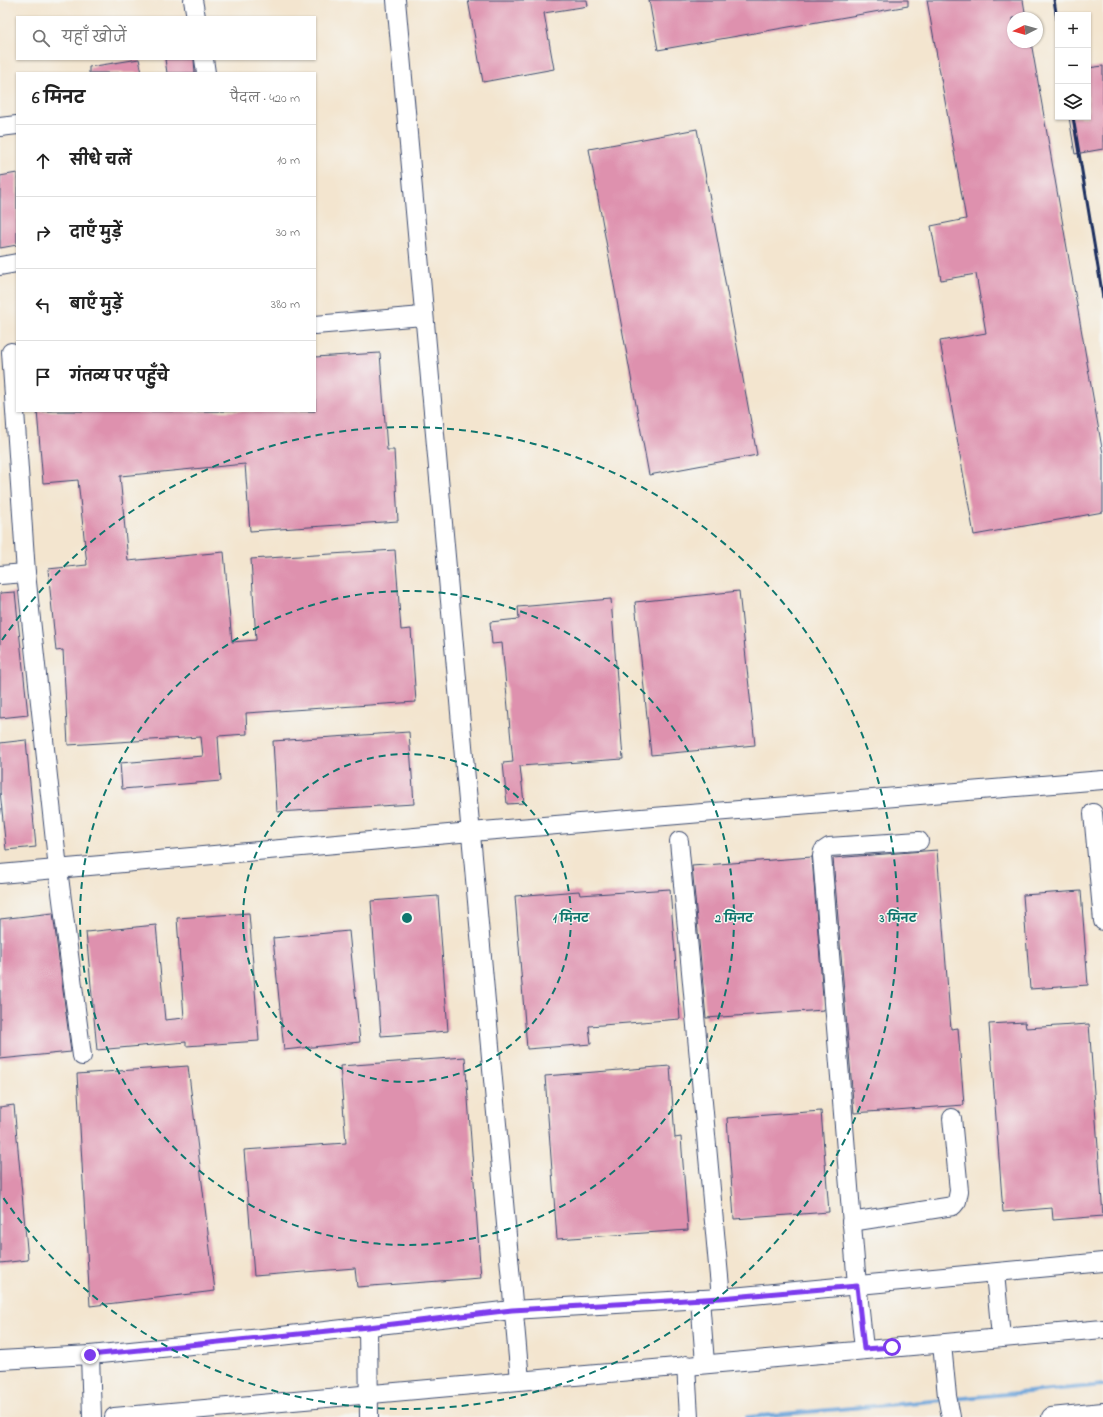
<!DOCTYPE html>
<html lang="hi">
<head>
<meta charset="utf-8">
<style>
  body { margin:0; font-family:"Indie Flower","Playpen Sans Deva",sans-serif; background:#f6f6f6; color:#222 }
  .controls { position:absolute; right:12px; top:12px; display:grid; overflow:hidden; border-radius:0px; box-shadow:0 1px 3px #0004 }
  .controls button { width:36px; height:36px; display:grid; place-items:center; padding:0; border:0; border-bottom:1px solid #e0e0e0; background:#fff; color:#222; font:20px sans-serif }
  .compass { position:absolute; left:1007px; top:12px; width:36px; height:36px; border-radius:50%; background:#fff; box-shadow:0 1px 3px #0004; rotate:265deg }
  .stop { position:absolute; width:12px; height:12px; margin:-9px; border:3px solid #7c3aed; border-radius:50%; background:#fff }
  .stop.end { background:#7c3aed; border-color:#fff; box-shadow:0 1px 4px #0008 }
  .list { margin:0; padding:0; list-style:none }
  h2 { display:flex; justify-content:space-between; align-items:center; height:52px; margin:0; padding:0 16px; font-size:17px }
  h2 small { font-size:13px; font-weight:400; color:#767676 }
  .list li { display:grid; grid-template-columns:26px 1fr auto; gap:12px; align-items:center; box-sizing:border-box; height:72px; padding:0 16px; border-top:1px solid #e0e0e0 }
  .list b { display:block; font-size:15px; white-space:nowrap }
  .list em { font-size:13px; font-style:normal; color:#767676 }
  .icon { flex:none; width:22px; height:22px; fill:none; stroke:currentColor; stroke-width:2; stroke-linecap:round; stroke-linejoin:round }
  .map { position:relative; flex:none; width:1103px; height:1417px; overflow:hidden }
  .search { position:absolute; background:#fff; box-shadow:0 1px 3px #0004; left:16px; top:16px; width:300px; height:44px; display:flex; align-items:center; gap:10px; box-sizing:border-box; padding:0 14px; border-radius:0px; color:#767676; font-size:15px }
  .panel { position:absolute; background:#fff; box-shadow:0 1px 3px #0004; left:16px; top:72px; width:300px; height:340px; border-radius:0px }
  .map>svg:first-child { display:block }
</style>
</head>
<body>
<div class="map">
<svg width="1103" height="1417" viewBox="0 0 1103 1417">
  <rect width="100%" height="100%" fill="#f6f6f2"/>
  <filter id="ink" filterUnits="userSpaceOnUse"><feTurbulence type="fractalNoise" baseFrequency=".025" numOctaves="2"/><feDisplacementMap in="SourceGraphic" scale="8" xChannelSelector="R" yChannelSelector="G"/><feConvolveMatrix kernelMatrix="1 2 1 2 8 2 1 2 1" color-interpolation-filters="sRGB"/></filter>
  <filter id="wash" filterUnits="userSpaceOnUse"><feTurbulence type="fractalNoise" baseFrequency=".012" numOctaves="4" result="noise"/><feDisplacementMap in="SourceGraphic" scale="16" xChannelSelector="R" yChannelSelector="G"/><feGaussianBlur stdDeviation="0.9" result="paint"/><feColorMatrix in="noise" values="0 0 0 0 0 0 0 0 0 0 0 0 0 0 0 0 0 1.4 0 .05"/><feComposite in="paint" operator="in"/></filter>
  <g filter="url(#wash)">
    <rect width="100%" height="100%" fill="#f3e5cf"/>
    <g fill="none" stroke-linecap="round" stroke-linejoin="round">
      <!-- stream -->
      <g stroke="#6aa3d9" stroke-width="4">
        <path d="M 953,1399 L 1103,1385"/>
        <path d="M 747,1417 L 944,1400"/>
      </g>
    </g>
    <g id="blocks">
      <!-- building -->
      <g fill="#de91ae">
        <path d="M 468,0 L 587,0 L 588,6 L 544,13 L 554,69 L 483,82 Z"/>
        <path d="M 649,0 L 908,0 L 908,6 L 658,50 Z"/>
        <path d="M 927,0 L 1023,0 L 1026,18 L 1013,18 L 1013,42 L 1031,42 L 1103,454 L 1103,512 L 974,535 L 940,341 L 986,333 L 976,274 L 941,280 L 931,226 L 966,219 Z"/>
        <path d="M 139,59 L 142,73 L 89,73 L 89,67 Z"/>
        <path d="M 165,59 L 194,59 L 195,73 L 167,73 Z"/>
        <path d="M 1103,66 L 1103,149 L 1075,154 L 1069,117 L 1088,117 L 1088,68 Z"/>
        <path d="M 697,129 L 757,455 L 649,475 L 589,149 Z"/>
        <path d="M 17,173 L 17,245 L 0,248 L 0,176 Z"/>
        <path d="M 380,353 L 387,450 L 394,450 L 398,521 L 250,531 L 245,464 L 120,476 L 128,561 L 224,552 L 232,642 L 256,640 L 251,559 L 395,550 L 401,630 L 411,629 L 416,702 L 246,713 L 247,734 L 218,736 L 221,781 L 122,789 L 120,763 L 203,756 L 201,737 L 68,745 L 63,650 L 56,651 L 48,569 L 87,565 L 78,480 L 43,483 L 37,411 L 315,411 L 315,357 Z"/>
        <path d="M 739,591 L 755,745 L 651,755 L 635,602 Z"/>
        <path d="M 15,592 L 28,715 L 0,718 L 0,593 Z"/>
        <path d="M 611,599 L 623,759 L 520,766 L 524,803 L 507,804 L 503,763 L 513,762 L 502,643 L 492,644 L 490,622 L 519,619 L 518,607 Z"/>
        <path d="M 409,732 L 414,804 L 277,812 L 273,741 Z"/>
        <path d="M 26,740 L 36,847 L 6,850 L 0,791 L 0,743 Z"/>
        <path d="M 937,850 L 951,1029 L 958,1028 L 964,1105 L 854,1113 L 833,858 Z"/>
        <path d="M 812,857 L 824,1010 L 706,1018 L 692,866 Z"/>
        <path d="M 670,889 L 680,1019 L 589,1026 L 591,1044 L 527,1049 L 515,896 L 579,891 L 580,895 Z"/>
        <path d="M 1081,891 L 1088,985 L 1030,989 L 1023,895 Z"/>
        <path d="M 438,896 L 448,1031 L 381,1036 L 371,901 Z"/>
        <path d="M 53,913 L 71,1052 L 0,1059 L 0,919 Z"/>
        <path d="M 249,913 L 259,1041 L 186,1046 L 186,1042 L 97,1050 L 86,932 L 156,925 L 165,1020 L 184,1018 L 177,918 Z"/>
        <path d="M 349,931 L 360,1042 L 284,1050 L 273,938 Z"/>
        <path d="M 1025,1022 L 1026,1028 L 1089,1024 L 1103,1216 L 1053,1220 L 1052,1208 L 1003,1212 L 989,1024 Z"/>
        <path d="M 465,1057 L 481,1278 L 357,1287 L 355,1268 L 254,1276 L 244,1150 L 346,1143 L 340,1066 Z"/>
        <path d="M 188,1066 L 215,1291 L 90,1306 L 77,1074 Z"/>
        <path d="M 670,1066 L 675,1138 L 681,1137 L 688,1230 L 557,1239 L 545,1076 Z"/>
        <path d="M 14,1105 L 28,1260 L 0,1263 L 0,1107 Z"/>
        <path d="M 821,1111 L 829,1212 L 734,1219 L 727,1118 Z"/>
      </g>
    </g>
  </g>
  <g filter="url(#ink)">
    <use href="#blocks" fill-opacity="0" stroke="#3b4a6f" stroke-width="1"/>
    <g fill="none" stroke-linecap="round" stroke-linejoin="round">
      <!-- minor casing -->
      <g stroke="#3b4a6f" stroke-width="20">
        <g id="minor">
          <path d="M 193,0 L 196,17"/>
          <path d="M 396,0 L 520,1380"/>
          <path d="M 204,59 L 206,73"/>
          <path d="M 0,127 L 17,125"/>
          <path d="M 0,266 L 17,263"/>
          <path d="M 315,325 L 423,316"/>
          <path d="M 11,352 L 26,573 L 58,869 L 82,1056"/>
          <path d="M 0,575 L 26,573"/>
          <path d="M 1093,813 L 1103,921"/>
          <path d="M 679,841 L 721,1298"/>
          <path d="M 0,874 L 471,832 L 1103,780"/>
          <path d="M 851,1222 L 953,1206 L 957,1201 L 959,1191 L 952,1118"/>
          <path d="M 995,1273 L 1001,1337"/>
          <path d="M 700,1299 L 705,1363"/>
          <path d="M 368,1327 L 369,1417"/>
          <path d="M 942,1344 L 947,1396 L 951,1417"/>
          <path d="M 864,1349 L 856,1273 L 822,856 L 823,851 L 829,847 L 919,841"/>
          <path d="M 90,1355 L 92,1417"/>
          <path d="M 0,1360 L 90,1355 L 272,1337 L 512,1310 L 721,1298 L 1103,1262"/>
          <path d="M 686,1365 L 689,1417"/>
          <path d="M 114,1417 L 1103,1329"/>
          <path d="M 1051,1417 L 1103,1412"/>
        </g>
      </g>
      <!-- minor -->
      <use href="#minor" stroke="#fff" stroke-width="18"/>
      <!-- rail -->
      <g stroke="#1b2f5e" stroke-width="3">
        <path d="M 1054,0 L 1058,25"/>
        <path d="M 1073,117 L 1103,298"/>
      </g>
    </g>
  </g>
  <g fill="none" stroke-linecap="round" stroke-linejoin="round" filter="url(#ink)">
    <!-- route -->
    <path stroke="#7c3aed" stroke-width="5" d="M 90,1355 L 368,1327 L 512,1310 L 721,1298 L 857,1286 L 864,1349 L 892,1347"/>
  </g>
  <!-- distance rings -->
  <g fill="none" stroke="#0f766e" stroke-width="2" stroke-dasharray="7 5">
    <circle cx="407" cy="918" r="164"/>
    <circle cx="407" cy="918" r="327"/>
    <path d="M2 640A491 491 0 1 1 2 1196"/>
  </g>
  <circle cx="407" cy="918" r="6" fill="#0f766e" stroke="#f6f6f2" stroke-width="2"/>
  <g font-size="12" text-anchor="middle" font-weight="bold" fill="#0f766e" stroke="#f6f6f2" stroke-width="3" stroke-linejoin="round" paint-order="stroke">
    <text x="571" y="922">1 मिनट</text>
    <text x="734" y="922">2 मिनट</text>
    <text x="898" y="922">3 मिनट</text>
  </g>
</svg>
<div class="controls">
<button>+</button>
<button>−</button>
<button><svg class="icon" aria-label="layers" viewBox="0 0 24 24"><path d="M12 4l9 5-9 5-9-5zM3 14l9 5 9-5"/></svg></button>
</div>
<svg class="compass" viewBox="-18 -18 36 36"><path d="M0-13l5 13h-10z" fill="#e53935"/><path d="M0 13l5-13h-10z" fill="#767676"/></svg>
<div class="stop" style="left:892px;top:1347px"></div>
<div class="stop end" style="left:90px;top:1355px"></div>
<div class="search"><svg class="icon" aria-label="search" viewBox="0 0 24 24"><circle cx="10" cy="10" r="6"/><path d="M15 15l6 6"/></svg>यहाँ खोजें</div>
<section class="panel">
<h2>6 मिनट<small>पैदल · 420 m</small></h2>
<ul class="list">
<li><svg class="icon" aria-label="ahead" viewBox="0 0 24 24"><path d="M12 20V5M6 11l6-6 6 6"/></svg><div><b>सीधे चलें</b></div><em>10 m</em></li>
<li><svg class="icon" aria-label="right" viewBox="0 0 24 24"><path d="M7 20v-9h11M14 6l5 5-5 5"/></svg><div><b>दाएँ मुड़ें</b></div><em>30 m</em></li>
<li><svg class="icon" aria-label="left" viewBox="0 0 24 24"><path d="M17 20v-9H6M10 6l-5 5 5 5"/></svg><div><b>बाएँ मुड़ें</b></div><em>380 m</em></li>
<li><svg class="icon" aria-label="arrive" viewBox="0 0 24 24"><path d="M6 21V4h12l-3 4 3 4H6"/></svg><div><b>गंतव्य पर पहुँचे</b></div></li>
</ul>
</section>
</div>
</body>
</html>
